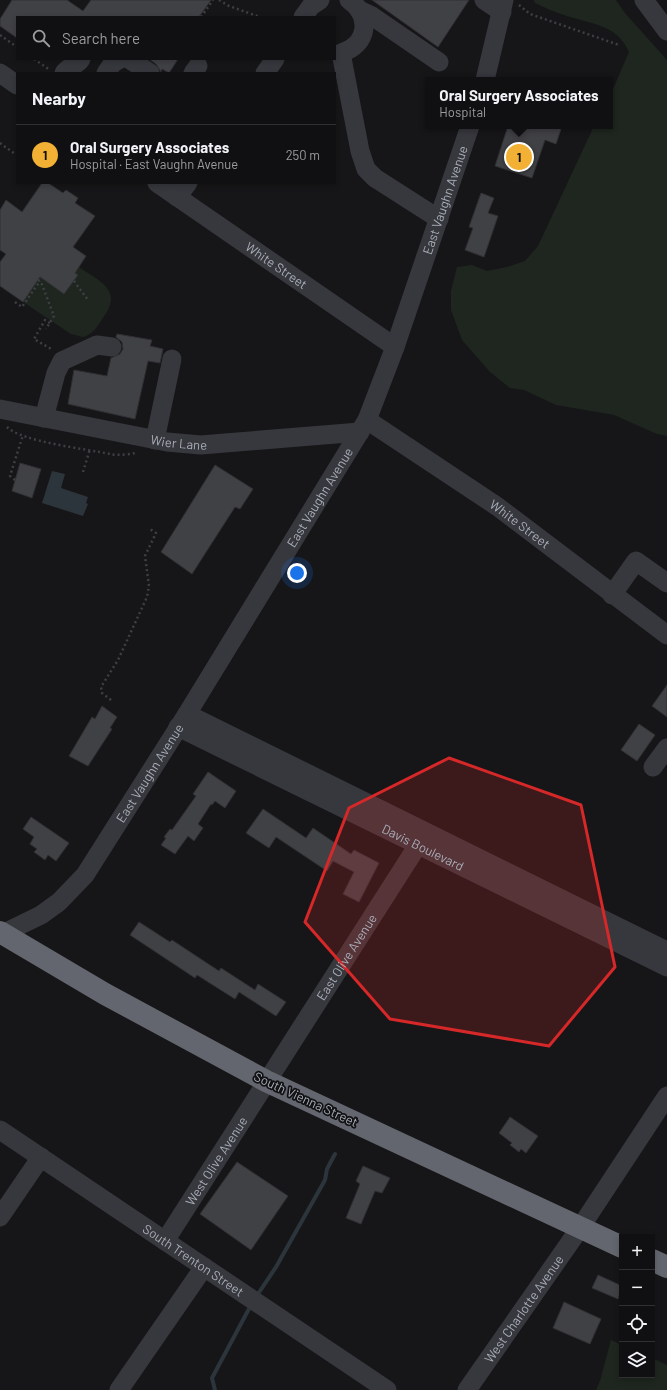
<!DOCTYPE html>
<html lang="en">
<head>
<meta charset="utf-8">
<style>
  body { margin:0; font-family:Barlow,sans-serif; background:#19191b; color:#f1f3f6 }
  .controls { position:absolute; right:12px; bottom:12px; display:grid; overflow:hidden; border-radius:0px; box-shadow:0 2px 6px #0003 }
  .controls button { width:36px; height:36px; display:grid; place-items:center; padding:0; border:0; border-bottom:1px solid #303032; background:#101012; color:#f1f3f6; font:20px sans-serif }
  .you { position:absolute; left:297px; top:573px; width:14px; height:14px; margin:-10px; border:3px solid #fff; border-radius:50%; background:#1a73e8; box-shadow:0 0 0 6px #1a73e833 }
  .badge { display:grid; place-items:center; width:26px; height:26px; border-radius:50%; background:#f2b134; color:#111; font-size:13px; font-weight:700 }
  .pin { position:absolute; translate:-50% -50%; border:2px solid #fff; box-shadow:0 1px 4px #0006 }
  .popup { position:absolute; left:425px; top:77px; width:188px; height:52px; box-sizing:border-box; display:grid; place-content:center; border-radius:0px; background:#101012; filter:drop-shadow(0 1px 3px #0005); font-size:13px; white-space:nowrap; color:#9c9d9f }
  .popup b { font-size:15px; color:#f1f3f6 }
  .popup::after { content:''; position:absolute; left:50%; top:100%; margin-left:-8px; border:8px solid transparent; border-top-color:#101012 }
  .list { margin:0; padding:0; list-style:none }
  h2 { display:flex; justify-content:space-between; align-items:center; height:52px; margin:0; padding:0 16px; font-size:17px }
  h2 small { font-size:13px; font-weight:400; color:#9c9d9f }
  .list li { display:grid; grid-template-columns:26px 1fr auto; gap:12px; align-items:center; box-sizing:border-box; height:60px; padding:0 16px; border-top:1px solid #303032 }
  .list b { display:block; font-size:15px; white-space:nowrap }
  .list p { margin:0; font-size:13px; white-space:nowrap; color:#9c9d9f }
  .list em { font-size:13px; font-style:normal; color:#9c9d9f }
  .icon { flex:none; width:22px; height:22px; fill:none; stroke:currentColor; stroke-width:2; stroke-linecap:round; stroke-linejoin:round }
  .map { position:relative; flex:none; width:667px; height:1390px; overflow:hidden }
  .search { position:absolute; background:#101012; box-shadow:0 2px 6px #0003; left:16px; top:16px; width:320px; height:44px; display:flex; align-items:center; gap:10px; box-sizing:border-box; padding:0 14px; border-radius:0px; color:#9c9d9f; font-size:15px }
  .panel { position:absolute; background:#101012; box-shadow:0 2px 6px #0003; left:16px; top:72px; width:320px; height:112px; border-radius:0px }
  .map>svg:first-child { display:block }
</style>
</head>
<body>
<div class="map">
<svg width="667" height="1390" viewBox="0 0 667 1390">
  <rect width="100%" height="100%" fill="#161618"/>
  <!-- green -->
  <g fill="#1e261f">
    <path d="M 534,0 L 616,0 L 624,12 L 667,60 L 667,436 L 657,434 L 614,415 L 556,405 L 524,390 L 510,388 L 490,372 L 462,340 L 451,310 L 451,291 L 457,267 L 472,265 L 487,271 L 507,267 L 525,261 L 538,246 L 594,126 L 610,126 L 610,96 L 629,52 C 617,24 590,24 564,15 C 554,12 544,7 535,3 Z"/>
    <path d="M 79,267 C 100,282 124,290 103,318 C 97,327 93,334 83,337 L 71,334 L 23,302 L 40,277 L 64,294 L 77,275 L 75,273 Z"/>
    <path d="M 611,1340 L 622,1345 L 622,1375 L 652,1375 L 652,1358 L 667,1365 L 667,1390 L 596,1390 L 600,1381 Z"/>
  </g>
  <!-- water -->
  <path fill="#2c353c" d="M 52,471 L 65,474 L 61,488 L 88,497 L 86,503 L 88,504 L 83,516 L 42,503 Z"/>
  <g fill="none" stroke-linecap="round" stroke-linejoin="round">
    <!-- stream -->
    <g stroke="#2c353c" stroke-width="4">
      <path d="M 258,1294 L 276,1267 L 325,1180 L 327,1169 L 335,1154"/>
      <path d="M 215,1390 L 212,1378 L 251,1305"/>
    </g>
  </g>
  <!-- building -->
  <g fill="#404145" stroke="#303034">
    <path d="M 12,0 L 67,0 L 83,11 L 91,0 L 211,0 L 199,17 L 17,17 L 17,38 L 0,26 L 0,19 Z"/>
    <path d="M 372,0 L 469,0 L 438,47 Z"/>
    <path d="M 149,59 L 178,59 L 169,73 L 162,69 L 161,72 L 156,64 Z"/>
    <path d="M 508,126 L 552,126 L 561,129 L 556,144 L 545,140 L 532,178 L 495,166 Z"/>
    <path d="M 42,183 L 48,183 L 63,193 L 66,190 L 78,198 L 75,203 L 95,216 L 73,247 L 86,256 L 75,273 L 78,275 L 64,294 L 40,277 L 23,302 L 0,286 L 0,262 L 6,254 L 0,250 L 0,210 L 6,200 L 22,212 Z"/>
    <path d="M 481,193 L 494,198 L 488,213 L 498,216 L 484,257 L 465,250 L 473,228 L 469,227 Z"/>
    <path d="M 117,334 L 152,340 L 150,346 L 163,349 L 160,363 L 148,361 L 135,419 L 68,404 L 74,370 L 107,376 L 111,358 L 120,354 L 123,349 L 122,342 L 116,337 Z"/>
    <path d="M 20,463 L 41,469 L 32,498 L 12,491 Z"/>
    <path d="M 215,465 L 253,489 L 240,509 L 235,507 L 192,574 L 161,552 Z"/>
    <path d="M 667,685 L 667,717 L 652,706 Z"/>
    <path d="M 102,706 L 117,717 L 110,728 L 112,729 L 88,766 L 69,756 L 92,717 L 95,719 Z"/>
    <path d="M 639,724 L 655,735 L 637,761 L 621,750 Z"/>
    <path d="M 208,772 L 236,791 L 225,808 L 215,801 L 212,805 L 211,804 L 198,824 L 203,828 L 194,841 L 188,836 L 175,854 L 161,845 L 166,838 L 164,837 L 170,829 L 172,830 L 196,796 L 193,794 Z"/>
    <path d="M 263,809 L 306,838 L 313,828 L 351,854 L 354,850 L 379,863 L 359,902 L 343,894 L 354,872 L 333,861 L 327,871 L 276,837 L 269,848 L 246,833 Z"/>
    <path d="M 31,817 L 69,843 L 56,861 L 48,855 L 45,860 L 34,852 L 37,849 L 30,844 L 34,837 L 23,829 Z"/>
    <path d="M 139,922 L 170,942 L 172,940 L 219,971 L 221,968 L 255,990 L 258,984 L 286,1002 L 276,1016 L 239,992 L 235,999 L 197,975 L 195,978 L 130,935 Z"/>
    <path d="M 510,1117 L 538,1136 L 526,1153 L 521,1149 L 519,1152 L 510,1145 L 512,1143 L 499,1133 Z"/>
    <path d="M 237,1162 L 288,1196 L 251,1250 L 200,1214 Z"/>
    <path d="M 363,1166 L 390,1178 L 382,1193 L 375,1191 L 361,1224 L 346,1218 L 360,1184 L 356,1181 Z"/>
    <path d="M 598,1275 L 622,1286 L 618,1299 L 592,1288 Z"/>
    <path d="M 564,1302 L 601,1319 L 590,1344 L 553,1328 Z"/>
  </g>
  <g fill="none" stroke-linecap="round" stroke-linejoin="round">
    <!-- path -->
    <g stroke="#3d3f44" stroke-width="2.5" stroke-dasharray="2 3" stroke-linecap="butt">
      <path d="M 219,0 L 229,6 L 260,17"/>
      <path d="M 519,5 L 530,14 L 619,45"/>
      <path d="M 201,17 L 213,0"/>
      <path d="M 0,35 L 17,47"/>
      <path d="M 34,59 L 50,70"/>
      <path d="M 0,143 L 15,154"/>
      <path d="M 38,280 L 41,282 L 54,316 L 46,329"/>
      <path d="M 74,281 L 88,300"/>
      <path d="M 15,302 L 22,307 L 40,281"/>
      <path d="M 50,323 L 45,320 L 34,339 L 53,350"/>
      <path d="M 7,427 C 22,442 87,449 110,454 C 118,456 129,454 137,453"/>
      <path d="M 83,472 L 90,449"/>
      <path d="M 15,480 L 10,476 L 23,435"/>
      <path d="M 111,700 L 102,693 L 101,687 L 118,660 L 147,597 L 149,586 L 145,556 L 156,533 L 150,529"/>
    </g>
    <!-- minor -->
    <g stroke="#37383d" stroke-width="19">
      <path d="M 349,0 C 372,16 368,45 341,53 L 360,151 L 366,169 L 375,178 L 439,219"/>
      <path d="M 484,0 L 502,12"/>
      <path d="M 644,0 L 667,31"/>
      <path d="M 359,10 L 372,16 L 439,62"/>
      <path d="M 303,17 L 311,6 L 320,0"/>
      <path d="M 129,59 L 150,73"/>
      <path d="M 0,73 L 17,85"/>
      <path d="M 64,73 C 68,66 77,66 81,59"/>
      <path d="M 106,73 L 113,63 L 120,59"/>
      <path d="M 193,73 L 198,66"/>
      <path d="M 265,73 L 275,59"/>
      <path d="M 485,80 L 504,0"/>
      <path id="s1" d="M 157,183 L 395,347"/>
      <path d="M 177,197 L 188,183"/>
      <path id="s2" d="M 0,409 L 167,442 L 201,445 L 225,443 L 360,432"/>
      <path d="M 44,418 L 56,373 L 62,361 L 97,345 L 112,347"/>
      <path id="s3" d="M 367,420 L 498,507 L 667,635"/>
      <path d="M 155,440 L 172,359"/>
      <path d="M 612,595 L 636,561 L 667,583"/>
      <path d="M 187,714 L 667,951"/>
      <path id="s4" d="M 178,727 L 667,967"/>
      <path d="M 653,767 L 667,748"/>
      <path id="s5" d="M 0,935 L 41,915 L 59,902 L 85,875 L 187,714 L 367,420 L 395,347 L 470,126"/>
      <path id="s6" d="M 0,1130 L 387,1390"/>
      <path d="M 0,1217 L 41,1157"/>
      <path id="s7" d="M 165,1241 L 425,834"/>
      <path d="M 119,1390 L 204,1267"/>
      <path id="s8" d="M 467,1390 L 580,1228 L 667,1096"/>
    </g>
    <!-- highway -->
    <g stroke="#63666e" stroke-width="22">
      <path d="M 0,932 L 105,994 L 266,1081 L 622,1247"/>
      <path d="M 652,1260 L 667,1267"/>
    </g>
  </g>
  <!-- marked area -->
  <path fill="#d62828" fill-opacity="0.2" stroke="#d62828" stroke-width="3" stroke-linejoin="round" d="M 449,758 L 581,805 L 615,967 L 549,1046 L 390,1019 L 305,922 L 349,808 Z"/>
  <g text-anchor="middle" stroke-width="3.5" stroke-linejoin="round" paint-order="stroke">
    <!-- street labels -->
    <g font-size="13" fill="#a8adb8" stroke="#111113">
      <text dy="5" stroke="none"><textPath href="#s5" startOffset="874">East Vaughn Avenue</textPath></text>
      <text dy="5" stroke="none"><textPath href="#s1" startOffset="145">White Street</textPath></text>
      <text dy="5" stroke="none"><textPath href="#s2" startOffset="182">Wier Lane</textPath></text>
      <text dy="5" stroke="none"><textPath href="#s5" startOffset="550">East Vaughn Avenue</textPath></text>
      <text dy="5" stroke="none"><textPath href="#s3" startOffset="185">White Street</textPath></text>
      <text dy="5" stroke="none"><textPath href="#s5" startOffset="226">East Vaughn Avenue</textPath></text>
      <text dy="5" stroke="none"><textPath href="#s4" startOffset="273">Davis Boulevard</textPath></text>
      <text dy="5" stroke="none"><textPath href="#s7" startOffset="337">East Olive Avenue</textPath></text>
      <text transform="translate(306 1099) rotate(25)" y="5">South Vienna Street</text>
      <text dy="5" stroke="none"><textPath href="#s7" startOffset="95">West Olive Avenue</textPath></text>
      <text dy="5" stroke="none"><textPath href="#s6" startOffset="233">South Trenton Street</textPath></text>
      <text dy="5" stroke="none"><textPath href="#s8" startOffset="99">West Charlotte Avenue</textPath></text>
    </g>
  </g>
</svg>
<div class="controls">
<button>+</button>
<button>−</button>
<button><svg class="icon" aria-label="locate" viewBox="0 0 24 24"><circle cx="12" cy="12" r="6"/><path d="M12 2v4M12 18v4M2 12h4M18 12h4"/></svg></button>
<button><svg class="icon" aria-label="layers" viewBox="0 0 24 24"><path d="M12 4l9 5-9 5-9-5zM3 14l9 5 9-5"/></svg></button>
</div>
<div class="you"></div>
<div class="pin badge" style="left:519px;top:157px">1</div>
<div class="popup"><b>Oral Surgery Associates</b>Hospital</div>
<div class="search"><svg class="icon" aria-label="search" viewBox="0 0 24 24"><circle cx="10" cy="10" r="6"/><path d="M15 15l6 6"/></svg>Search here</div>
<section class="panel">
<h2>Nearby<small></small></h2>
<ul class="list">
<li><span class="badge">1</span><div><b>Oral Surgery Associates</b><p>Hospital · East Vaughn Avenue</p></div><em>250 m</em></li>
</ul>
</section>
</div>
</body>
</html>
